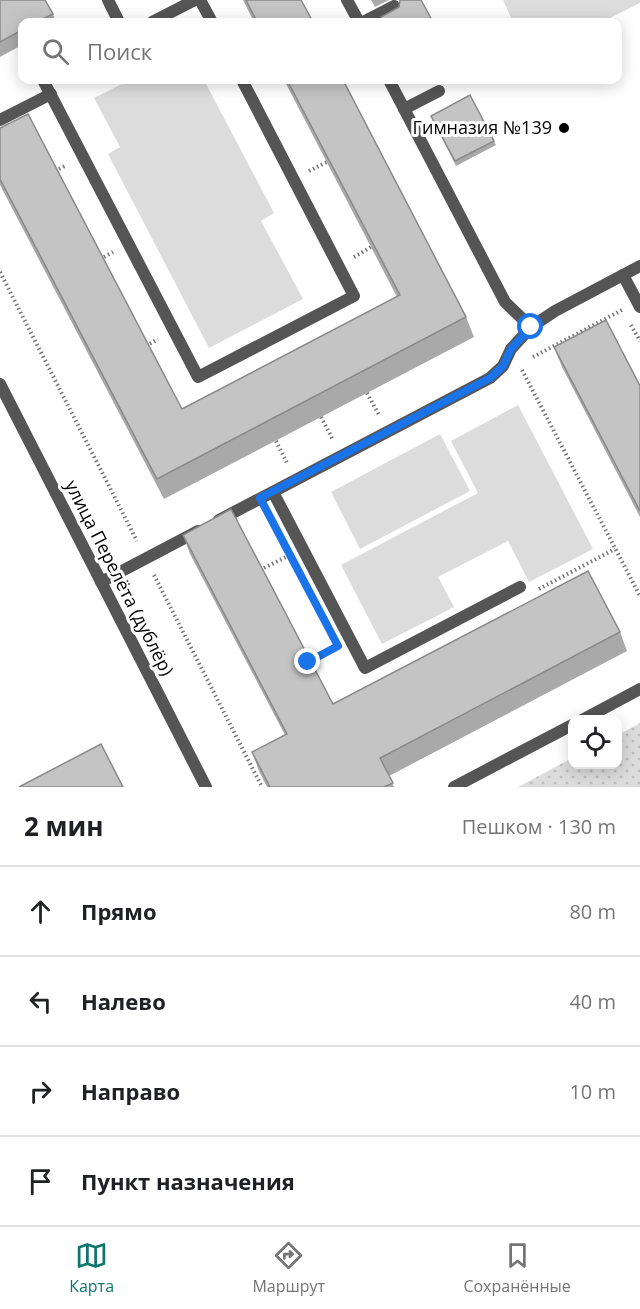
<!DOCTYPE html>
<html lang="ru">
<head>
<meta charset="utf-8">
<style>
  body { margin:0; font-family:"Open Sans",sans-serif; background:#f6f6f6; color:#202124 }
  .controls { position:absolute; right:18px; bottom:18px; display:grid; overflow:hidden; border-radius:12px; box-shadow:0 3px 15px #0003 }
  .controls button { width:54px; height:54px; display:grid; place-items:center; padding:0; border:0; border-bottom:2px solid #e0e0e0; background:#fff; color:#202124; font:30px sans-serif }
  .stop { position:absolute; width:18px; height:18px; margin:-14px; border:4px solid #1a73e8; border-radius:50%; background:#fff }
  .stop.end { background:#1a73e8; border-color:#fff; box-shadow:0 2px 6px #0008 }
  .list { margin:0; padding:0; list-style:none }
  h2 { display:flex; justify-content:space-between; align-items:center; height:78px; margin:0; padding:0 24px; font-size:26px }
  h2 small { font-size:20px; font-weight:400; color:#757577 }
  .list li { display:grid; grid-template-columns:39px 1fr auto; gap:18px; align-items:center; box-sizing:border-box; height:90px; padding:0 24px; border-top:2px solid #e0e0e0 }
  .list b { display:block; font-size:22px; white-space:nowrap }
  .list em { font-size:20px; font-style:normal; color:#757577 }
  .icon { flex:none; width:33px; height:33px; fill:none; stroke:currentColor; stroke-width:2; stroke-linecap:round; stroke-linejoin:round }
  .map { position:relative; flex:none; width:640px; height:787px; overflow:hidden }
  .search { position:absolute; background:#fff; box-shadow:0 3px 15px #0003; left:18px; right:18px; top:18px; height:66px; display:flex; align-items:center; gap:15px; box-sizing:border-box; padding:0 21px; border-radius:12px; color:#757577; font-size:22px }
  .sheet { height:438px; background:#fff }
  nav { display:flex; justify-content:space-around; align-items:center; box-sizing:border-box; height:84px; border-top:2px solid #e0e0e0; background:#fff; font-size:16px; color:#757577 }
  nav a { display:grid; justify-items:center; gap:3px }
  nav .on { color:#0f766e }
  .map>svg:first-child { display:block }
</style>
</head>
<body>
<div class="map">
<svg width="640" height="787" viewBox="0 0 640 787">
  <defs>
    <pattern id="grass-dots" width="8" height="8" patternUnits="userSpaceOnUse" patternTransform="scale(1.5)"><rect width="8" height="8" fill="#dcdcdc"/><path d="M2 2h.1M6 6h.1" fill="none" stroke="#bbb" stroke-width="1.8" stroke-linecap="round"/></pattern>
  </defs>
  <rect width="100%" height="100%" fill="#fff"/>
  <!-- grass -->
  <path fill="url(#grass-dots)" d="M 640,723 L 640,787 L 518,787 L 572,758 L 572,764 L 618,764 L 618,735 Z"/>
  <!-- park -->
  <g fill="#dcdcdc">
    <path d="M 503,0 L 640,0 L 640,3 L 602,22 L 513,22 Z"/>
    <path d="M 130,80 L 204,80 L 274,213 L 261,221 L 303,299 L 209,348 L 108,154 L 120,147 L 94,98 Z"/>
    <path d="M 518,405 L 593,549 L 529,582 L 508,541 L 438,577 L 454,607 L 382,644 L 341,565 L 478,493 L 451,441 Z"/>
    <path d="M 440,434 L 470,491 L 360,549 L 331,492 Z"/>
  </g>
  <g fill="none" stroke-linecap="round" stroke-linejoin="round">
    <!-- path -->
    <g stroke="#777" stroke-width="4" stroke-dasharray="1.5 3" stroke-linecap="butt">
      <path d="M 55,171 L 67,165"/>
      <path d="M 309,171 L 327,162"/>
      <path d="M 354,257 L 371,247"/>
      <path d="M 100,259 L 113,252"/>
      <path d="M 0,272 L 137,541"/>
      <path d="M 631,325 L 640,341"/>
      <path d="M 146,346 L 158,339"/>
      <path d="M 533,357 L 622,310"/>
      <path d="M 522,370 L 640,596"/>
      <path d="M 367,393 L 379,415"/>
      <path d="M 321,417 L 333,440"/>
      <path d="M 276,441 L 287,463"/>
      <path d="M 260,570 L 286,557"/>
      <path d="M 154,575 L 262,787"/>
      <path d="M 539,589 L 615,549"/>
      <path d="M 308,662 L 334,648"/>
    </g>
    <!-- service -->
    <g stroke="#555" stroke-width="12">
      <path d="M 108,0 L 119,22"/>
      <path d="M 200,0 L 212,22"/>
      <path d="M 347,0 L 359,22"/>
      <path d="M 152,22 L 195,0"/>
      <path d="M 363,22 L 394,6"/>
      <path d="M 43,80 L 198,377 L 354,296 L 242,80"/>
      <path d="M 389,80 L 505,302 L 531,327"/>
      <path d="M 404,109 L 439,91"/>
      <path d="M 0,120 L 51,94"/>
      <path d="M 623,275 L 640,307"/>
      <path d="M 273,492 L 365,668 L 520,587"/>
      <path d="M 219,520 L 490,378 L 503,366 L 511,349 L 531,327 L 555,311 L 640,266"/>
      <path d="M 101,582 L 198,531"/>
      <path d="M 582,720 L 640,689"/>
      <path d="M 454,787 L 572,725"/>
    </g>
    <!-- tertiary -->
    <path stroke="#555" stroke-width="12" d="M 0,384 L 206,787"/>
  </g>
  <!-- wall -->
  <g fill="#a9a9a9">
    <path d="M 0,0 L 53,14 L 56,22 L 22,22 L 22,45 L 0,57 Z"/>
    <path d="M 243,0 L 301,0 L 313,22 L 254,22 Z"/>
    <path d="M 371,0 L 389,0 L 375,7 Z"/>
    <path d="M 284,80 L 343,80 L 466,317 L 474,337 L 164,499 L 0,185 L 0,128 L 182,409 L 397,297 Z"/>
    <path d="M 431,116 L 494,141 L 496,145 L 456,166 Z"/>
    <path d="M 554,347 L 640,386 L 640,517 L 562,367 Z"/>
    <path d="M 183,535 L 333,704 L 620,632 L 627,651 L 389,776 L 394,787 L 267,787 L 259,771 L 252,752 L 285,735 L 190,554 Z"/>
  </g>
  <!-- building -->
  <g fill="#c4c4c4" stroke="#898989" stroke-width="1.5">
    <path d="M 0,0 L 45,0 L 53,14 L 37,22 L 22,22 L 22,30 L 0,42 Z"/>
    <path d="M 246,0 L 301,0 L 313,22 L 257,22 Z"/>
    <path d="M 400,0 L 421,0 L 433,22 L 383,22 L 381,17 L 399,7 Z"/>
    <path d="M 287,80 L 343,80 L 466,317 L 157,479 L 0,179 L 0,128 L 28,114 L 182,409 L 400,295 Z"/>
    <path d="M 470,95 L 494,141 L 455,161 L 431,116 Z"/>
    <path d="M 606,320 L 640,386 L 640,511 L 554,347 Z"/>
    <path d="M 231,509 L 333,704 L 588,571 L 620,632 L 380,758 L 393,783 L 384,787 L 270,787 L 252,752 L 287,734 L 183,535 Z"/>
    <path d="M 101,744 L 123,787 L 19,787 Z"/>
  </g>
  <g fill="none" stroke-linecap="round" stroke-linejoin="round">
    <!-- route -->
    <path stroke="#1a73e8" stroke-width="8" d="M 308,662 L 338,646 L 260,498 L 490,378 L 503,366 L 511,349 L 531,327"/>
  </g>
  <!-- markers -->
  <circle fill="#000" stroke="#fff" stroke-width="2" cx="564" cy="128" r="6"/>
  <g text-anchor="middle" stroke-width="6" stroke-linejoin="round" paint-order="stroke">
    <!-- poi labels -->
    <g font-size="18" fill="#000" stroke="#fff" text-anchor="end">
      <text x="552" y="134">Гимназия №139</text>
    </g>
    <!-- street labels -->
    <g font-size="18" fill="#000" stroke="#fff">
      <text transform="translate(119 578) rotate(63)" y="6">улица Перелёта (дублёр)</text>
    </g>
  </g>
</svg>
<div class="controls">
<button><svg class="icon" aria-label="locate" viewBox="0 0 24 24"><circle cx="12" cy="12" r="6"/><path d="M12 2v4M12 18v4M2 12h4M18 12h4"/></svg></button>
</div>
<div class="stop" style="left:531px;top:327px"></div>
<div class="stop end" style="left:308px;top:662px"></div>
<div class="search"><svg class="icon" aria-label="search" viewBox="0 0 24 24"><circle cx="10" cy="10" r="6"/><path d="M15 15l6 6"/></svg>Поиск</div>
</div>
<section class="sheet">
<h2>2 мин<small>Пешком · 130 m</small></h2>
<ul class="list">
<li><svg class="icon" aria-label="ahead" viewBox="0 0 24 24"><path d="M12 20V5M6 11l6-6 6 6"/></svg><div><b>Прямо</b></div><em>80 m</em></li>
<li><svg class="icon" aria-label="left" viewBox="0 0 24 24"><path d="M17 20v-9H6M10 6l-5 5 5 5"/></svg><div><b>Налево</b></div><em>40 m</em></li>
<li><svg class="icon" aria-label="right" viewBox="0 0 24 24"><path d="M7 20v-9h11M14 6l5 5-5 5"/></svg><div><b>Направо</b></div><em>10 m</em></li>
<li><svg class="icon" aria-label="arrive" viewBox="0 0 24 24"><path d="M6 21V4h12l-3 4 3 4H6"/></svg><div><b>Пункт назначения</b></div></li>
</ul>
</section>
<nav>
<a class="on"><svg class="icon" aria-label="map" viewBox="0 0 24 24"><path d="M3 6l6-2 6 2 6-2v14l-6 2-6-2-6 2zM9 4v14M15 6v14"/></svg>Карта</a>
<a><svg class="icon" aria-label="directions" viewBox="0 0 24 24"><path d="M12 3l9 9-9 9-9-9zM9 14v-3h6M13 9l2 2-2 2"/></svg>Маршрут</a>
<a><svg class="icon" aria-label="saved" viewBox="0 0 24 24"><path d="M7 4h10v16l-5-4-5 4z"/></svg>Сохранённые</a>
</nav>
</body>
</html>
